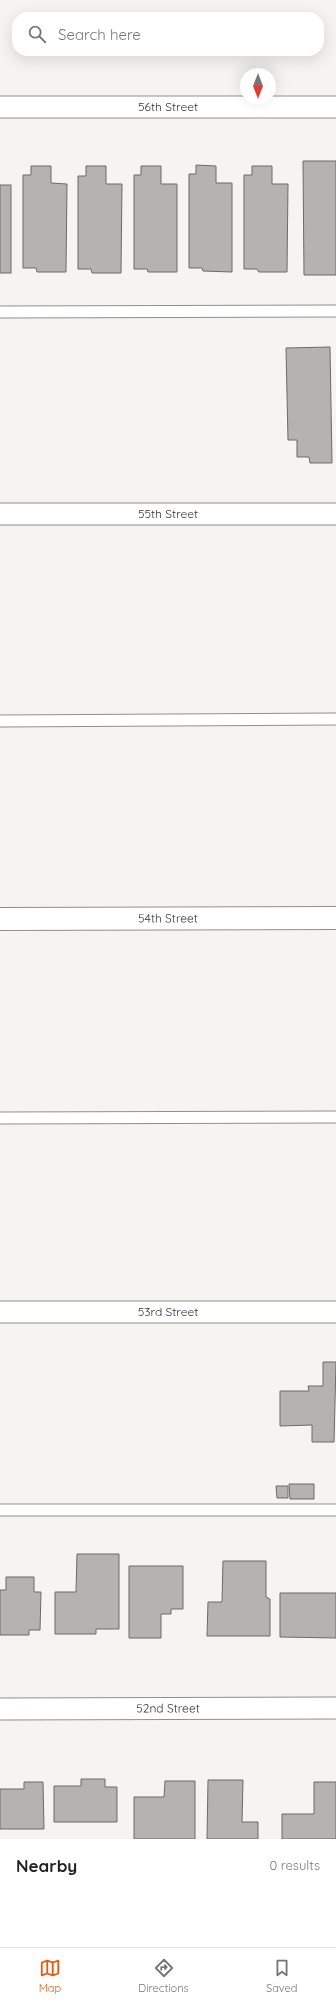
<!DOCTYPE html>
<html lang="en">
<head>
<meta charset="utf-8">
<style>
  body { margin:0; font-family:Quicksand,sans-serif; background:#f2f2f2; color:#222 }
  .compass { position:absolute; left:240px; top:68px; width:36px; height:36px; border-radius:50%; background:#fff; box-shadow:0 4px 16px #0002; rotate:180deg }
  .list { margin:0; padding:0; list-style:none }
  h2 { display:flex; justify-content:space-between; align-items:center; height:52px; margin:0; padding:0 16px; font-size:17px }
  h2 small { font-size:13px; font-weight:400; color:#767676 }
  .icon { flex:none; width:22px; height:22px; fill:none; stroke:currentColor; stroke-width:2; stroke-linecap:round; stroke-linejoin:round }
  .map { position:relative; flex:none; width:336px; height:1839px; overflow:hidden }
  .search { position:absolute; background:#fff; box-shadow:0 4px 16px #0002; left:12px; right:12px; top:12px; height:44px; display:flex; align-items:center; gap:10px; box-sizing:border-box; padding:0 14px; border-radius:16px; color:#767676; font-size:15px }
  .sheet { height:108px; background:#fff }
  nav { display:flex; justify-content:space-around; align-items:center; box-sizing:border-box; height:56px; border-top:1px solid #e0e0e0; background:#fff; font-size:11px; color:#767676 }
  nav a { display:grid; justify-items:center; gap:2px }
  nav .on { color:#ea580c }
  .map>svg:first-child { display:block }
</style>
</head>
<body>
<div class="map">
<svg width="336" height="1839" viewBox="0 0 336 1839">
  <rect width="100%" height="100%" fill="#f5f4f0"/>
  <!-- building -->
  <g fill="#b4b3b0" stroke="#6c6b68">
    <path d="M 303,161 L 336,161 L 336,275 L 304,275 Z"/>
    <path d="M 196,165 L 216,166 L 216,183 L 232,183 L 232,272 L 203,271 L 202,268 L 189,268 L 189,174 L 196,174 Z"/>
    <path d="M 31,166 L 51,166 L 51,183 L 67,184 L 66,272 L 37,272 L 36,268 L 23,268 L 23,175 L 31,175 Z"/>
    <path d="M 86,166 L 106,166 L 106,184 L 122,184 L 121,273 L 92,273 L 91,269 L 78,269 L 78,176 L 86,176 Z"/>
    <path d="M 141,166 L 161,166 L 161,184 L 177,184 L 177,272 L 148,272 L 147,269 L 134,269 L 134,175 L 141,175 Z"/>
    <path d="M 252,166 L 272,166 L 272,184 L 288,184 L 287,272 L 259,272 L 257,269 L 244,269 L 244,175 L 252,175 Z"/>
    <rect x="0" y="185" width="11" height="88"/>
    <path d="M 330,347 L 332,463 L 310,463 L 309,457 L 297,457 L 297,440 L 288,440 L 286,348 Z"/>
    <path d="M 323,1362 L 336,1362 L 334,1442 L 312,1442 L 312,1425 L 280,1426 L 280,1391 L 309,1391 L 308,1386 L 323,1386 Z"/>
    <path d="M 289,1484 L 314,1484 L 314,1499 L 290,1499 Z"/>
    <path d="M 276,1486 L 288,1486 L 288,1498 L 277,1498 Z"/>
    <path d="M 77,1554 L 119,1554 L 119,1629 L 96,1629 L 96,1634 L 55,1634 L 55,1592 L 76,1592 Z"/>
    <path d="M 223,1561 L 266,1561 L 266,1597 L 270,1599 L 270,1636 L 207,1636 L 208,1602 L 222,1602 Z"/>
    <path d="M 129,1566 L 183,1566 L 183,1609 L 171,1609 L 171,1614 L 161,1614 L 161,1638 L 129,1638 Z"/>
    <path d="M 6,1577 L 34,1577 L 34,1592 L 41,1592 L 40,1630 L 29,1630 L 29,1635 L 0,1635 L 0,1590 L 6,1590 Z"/>
    <path d="M 280,1593 L 336,1593 L 336,1638 L 280,1637 Z"/>
    <path d="M 81,1779 L 105,1779 L 105,1787 L 117,1787 L 117,1822 L 54,1822 L 54,1786 L 81,1786 Z"/>
    <path d="M 208,1780 L 243,1780 L 242,1822 L 258,1822 L 258,1839 L 207,1839 Z"/>
    <path d="M 165,1781 L 195,1781 L 195,1839 L 134,1839 L 134,1797 L 164,1797 Z"/>
    <path d="M 24,1782 L 43,1782 L 44,1829 L 0,1829 L 0,1789 L 24,1789 Z"/>
    <path d="M 314,1782 L 336,1782 L 336,1839 L 282,1839 L 282,1814 L 314,1814 Z"/>
  </g>
  <g fill="none" stroke-linecap="round" stroke-linejoin="round">
    <!-- service casing -->
    <g stroke="#908f8c" stroke-width="13">
      <g id="service">
        <path d="M 0,312 L 336,311"/>
        <path d="M 0,721 L 336,719"/>
        <path d="M 0,1118 L 336,1117"/>
        <path d="M 0,1510 L 336,1510"/>
      </g>
    </g>
    <!-- minor casing -->
    <g stroke="#908f8c" stroke-width="23">
      <g id="minor">
        <path id="s1" d="M 0,107 L 336,107"/>
        <path id="s2" d="M 0,514 L 336,514"/>
        <path id="s3" d="M 0,1312 L 336,1312"/>
        <path id="s4" d="M 0,1709 L 336,1708"/>
      </g>
    </g>
    <!-- tertiary casing -->
    <g stroke="#908f8c" stroke-width="24">
      <g id="tertiary">
        <path id="s5" d="M 0,919 L 336,918"/>
      </g>
    </g>
    <!-- service -->
    <use href="#service" stroke="#fff" stroke-width="11"/>
    <!-- minor -->
    <use href="#minor" stroke="#fff" stroke-width="21"/>
    <!-- tertiary -->
    <use href="#tertiary" stroke="#fff" stroke-width="22"/>
  </g>
  <g text-anchor="middle" stroke-width="3" stroke-linejoin="round" paint-order="stroke">
    <!-- street labels -->
    <g font-size="12" fill="#30302f" stroke="#fff">
      <text dy="4" stroke="none"><textPath href="#s1" startOffset="168">56th Street</textPath></text>
      <text dy="4" stroke="none"><textPath href="#s2" startOffset="168">55th Street</textPath></text>
      <text dy="4" stroke="none"><textPath href="#s5" startOffset="168">54th Street</textPath></text>
      <text dy="4" stroke="none"><textPath href="#s3" startOffset="168">53rd Street</textPath></text>
      <text dy="4" stroke="none"><textPath href="#s4" startOffset="168">52nd Street</textPath></text>
    </g>
  </g>
</svg>
<svg class="compass" viewBox="-18 -18 36 36"><path d="M0-13l5 13h-10z" fill="#e53935"/><path d="M0 13l5-13h-10z" fill="#767676"/></svg>
<div class="search"><svg class="icon" aria-label="search" viewBox="0 0 24 24"><circle cx="10" cy="10" r="6"/><path d="M15 15l6 6"/></svg>Search here</div>
</div>
<section class="sheet">
<h2>Nearby<small>0 results</small></h2>
<ul class="list">
</ul>
</section>
<nav>
<a class="on"><svg class="icon" aria-label="map" viewBox="0 0 24 24"><path d="M3 6l6-2 6 2 6-2v14l-6 2-6-2-6 2zM9 4v14M15 6v14"/></svg>Map</a>
<a><svg class="icon" aria-label="directions" viewBox="0 0 24 24"><path d="M12 3l9 9-9 9-9-9zM9 14v-3h6M13 9l2 2-2 2"/></svg>Directions</a>
<a><svg class="icon" aria-label="saved" viewBox="0 0 24 24"><path d="M7 4h10v16l-5-4-5 4z"/></svg>Saved</a>
</nav>
</body>
</html>
